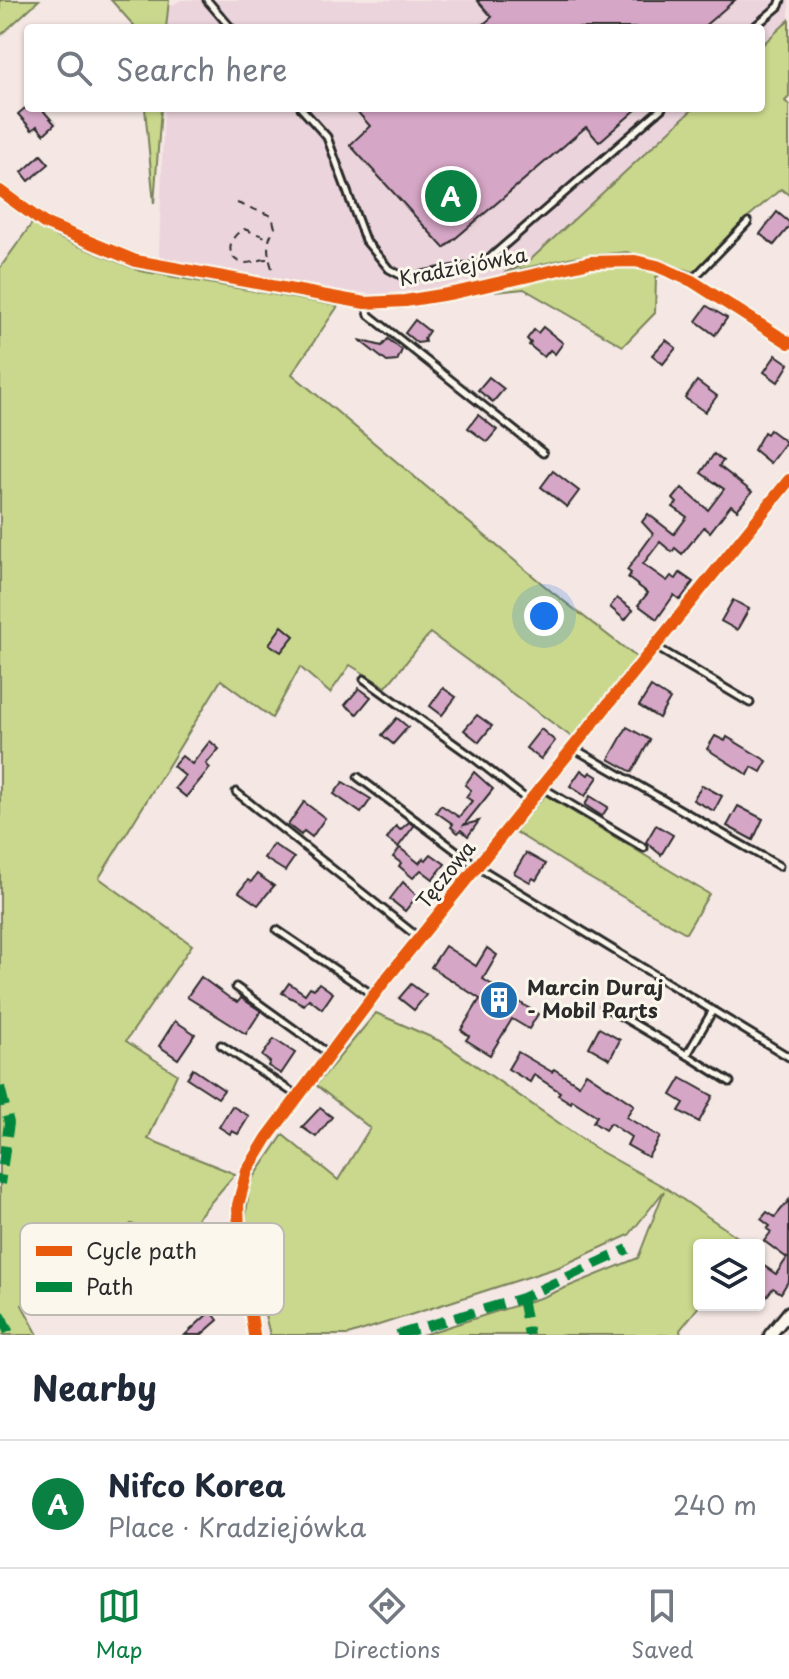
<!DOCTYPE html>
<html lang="en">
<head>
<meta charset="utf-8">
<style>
  body { margin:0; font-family:"Playpen Sans",sans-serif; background:#f6f6f7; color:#1f2937 }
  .controls { position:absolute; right:24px; bottom:24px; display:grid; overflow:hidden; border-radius:8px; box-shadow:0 2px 6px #0004 }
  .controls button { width:72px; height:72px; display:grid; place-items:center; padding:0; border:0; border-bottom:2px solid #e0e1e3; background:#fff; color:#1f2937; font:40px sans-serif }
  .you { position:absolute; left:544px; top:616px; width:28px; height:28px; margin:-20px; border:6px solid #fff; border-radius:50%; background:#1a73e8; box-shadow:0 0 0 12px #1a73e833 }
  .badge { display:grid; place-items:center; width:52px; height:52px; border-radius:50%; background:#0b8043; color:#fff; font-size:26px; font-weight:700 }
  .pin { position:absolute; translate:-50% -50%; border:4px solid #fff; box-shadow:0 2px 8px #0006 }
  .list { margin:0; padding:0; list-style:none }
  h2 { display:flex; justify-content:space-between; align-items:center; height:104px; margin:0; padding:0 32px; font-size:34px }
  h2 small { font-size:26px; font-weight:400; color:#747a83 }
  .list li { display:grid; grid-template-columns:52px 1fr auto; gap:24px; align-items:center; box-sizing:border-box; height:128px; padding:0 32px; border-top:2px solid #e0e1e3 }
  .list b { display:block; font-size:30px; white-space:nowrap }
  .list p { margin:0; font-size:26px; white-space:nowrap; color:#747a83 }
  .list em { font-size:26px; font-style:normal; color:#747a83 }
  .icon { flex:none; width:44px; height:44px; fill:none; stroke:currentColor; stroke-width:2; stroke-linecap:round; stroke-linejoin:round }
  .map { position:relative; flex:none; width:789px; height:1335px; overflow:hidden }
  .search { position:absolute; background:#fff; box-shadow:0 2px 6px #0004; left:24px; right:24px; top:24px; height:88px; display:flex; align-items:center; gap:20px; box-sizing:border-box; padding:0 28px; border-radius:8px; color:#747a83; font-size:30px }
  .sheet { height:232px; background:#fff }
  nav { display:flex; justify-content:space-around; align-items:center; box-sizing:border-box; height:112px; border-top:2px solid #e0e1e3; background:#fff; font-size:22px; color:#747a83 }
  nav a { display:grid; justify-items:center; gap:4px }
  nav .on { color:#0b8043 }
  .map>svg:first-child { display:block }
</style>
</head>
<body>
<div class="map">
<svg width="789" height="1335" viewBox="0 0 789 1335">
  <rect width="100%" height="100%" fill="#f4e7e4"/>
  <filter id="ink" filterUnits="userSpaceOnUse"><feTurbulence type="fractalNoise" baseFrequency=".0125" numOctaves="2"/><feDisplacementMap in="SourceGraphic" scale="16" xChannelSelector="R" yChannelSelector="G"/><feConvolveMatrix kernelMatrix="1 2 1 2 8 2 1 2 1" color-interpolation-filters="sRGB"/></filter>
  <g filter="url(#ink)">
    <!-- built -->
    <g fill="#ebd4db">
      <path d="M 181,0 L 789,0 L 789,20 L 761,46 L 761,28 L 166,28 L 167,9 Z"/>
      <path d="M 164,108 L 694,108 L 527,263 L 504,273 L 448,287 L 377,294 L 327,290 L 224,272 L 159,257 Z"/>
    </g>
    <!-- green -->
    <g fill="#c9d88c" stroke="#7a825c" stroke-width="2">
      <path d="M 0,0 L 39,0 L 0,36 Z"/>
      <path d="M 111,0 L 169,0 L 166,28 L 136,28 Z"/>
      <path d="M 789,20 L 789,97 L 785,101 L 789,105 L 789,195 L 781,189 L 742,222 L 694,272 L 627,252 L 573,257 L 504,273 L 527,263 L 694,108 L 761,108 L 761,46 Z"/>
      <path d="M 145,108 L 161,108 L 154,204 Z"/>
      <path d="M 33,222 L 59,238 L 140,271 L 338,306 L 292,374 L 552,592 L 640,660 L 573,738 L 430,633 L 386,687 L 350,665 L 330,693 L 300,667 L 272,718 L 221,680 L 99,878 L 192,945 L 126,1041 L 177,1074 L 148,1139 L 235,1174 L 178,1241 L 131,1224 L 99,1253 L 93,1245 L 22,1305 L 38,1335 L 0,1335 L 0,268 Z"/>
      <path d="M 624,265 L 665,273 L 656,277 L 655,313 L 623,346 L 524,289 L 495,292 L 575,269 Z"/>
      <path d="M 545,795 L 709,894 L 686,933 L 586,876 L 514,831 Z"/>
      <path d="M 376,1013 L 442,1042 L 598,1150 L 666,1188 L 749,1245 L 699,1245 L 700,1305 L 680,1330 L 681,1335 L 422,1335 L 543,1297 L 638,1258 L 664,1191 L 629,1235 L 559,1267 L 348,1335 L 270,1335 L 244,1231 L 250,1183 L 283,1135 L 338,1180 L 370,1128 L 316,1085 Z"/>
    </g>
    <!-- building -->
    <g fill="#d6a6c6" stroke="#2b2b2b" stroke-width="2">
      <path d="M 477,0 L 735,0 L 702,28 L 479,28 L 492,17 Z"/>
      <path d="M 25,108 L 41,108 L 55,124 L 44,134 L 37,126 L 32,130 L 18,114 Z"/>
      <path d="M 354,108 L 638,108 L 599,142 L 586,127 L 444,248 L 350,145 L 370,126 Z"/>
      <path d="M 41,155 L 49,164 L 29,181 L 22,172 Z"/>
      <path d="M 777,212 L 789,222 L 789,227 L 774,245 L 760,234 Z"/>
      <path d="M 707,306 L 727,318 L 715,335 L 696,321 Z"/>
      <path d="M 415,320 L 429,331 L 424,338 L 425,342 L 417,343 L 405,333 Z"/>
      <path d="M 543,327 L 563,343 L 555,354 L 550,350 L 544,357 L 529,345 L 531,343 L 527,339 L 534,330 L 538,333 Z"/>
      <path d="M 388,339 L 402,350 L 397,361 L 387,362 L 359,340 L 382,346 Z"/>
      <path d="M 666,340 L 676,348 L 663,364 L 652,355 Z"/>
      <path d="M 776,355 L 789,364 L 778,382 L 764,372 Z"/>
      <path d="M 489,377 L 504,389 L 493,402 L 478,390 Z"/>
      <path d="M 697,381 L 717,396 L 705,412 L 685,398 Z"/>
      <path d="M 478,415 L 497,430 L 487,442 L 468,428 Z"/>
      <path d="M 770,430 L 786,442 L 770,463 L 754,450 L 764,432 L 767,434 Z"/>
      <path d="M 714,454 L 723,461 L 719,466 L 752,492 L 737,510 L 731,505 L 710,532 L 704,527 L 682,554 L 675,548 L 672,552 L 660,542 L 643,564 L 667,581 L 671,576 L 676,579 L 680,573 L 693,582 L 680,600 L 674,595 L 657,619 L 638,605 L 648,593 L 628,578 L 631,573 L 627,570 L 653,534 L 642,522 L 648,514 L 674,534 L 687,517 L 673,507 L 677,503 L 673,499 L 682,488 L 708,510 L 724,489 L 701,473 Z"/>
      <path d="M 553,471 L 579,491 L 567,507 L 541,487 Z"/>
      <path d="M 617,598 L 633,610 L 625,620 L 610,607 Z"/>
      <path d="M 733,600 L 749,609 L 737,630 L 721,621 Z"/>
      <path d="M 282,626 L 294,636 L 281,652 L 269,644 Z"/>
      <path d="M 651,687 L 670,699 L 659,718 L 639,706 Z"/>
      <path d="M 359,688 L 371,697 L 357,714 L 345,705 Z"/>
      <path d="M 443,688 L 456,697 L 442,715 L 430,706 Z"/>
      <path d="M 477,715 L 492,726 L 479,742 L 464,730 Z"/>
      <path d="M 397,718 L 408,727 L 393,744 L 382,735 Z"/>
      <path d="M 627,727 L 650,740 L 632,772 L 609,759 Z"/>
      <path d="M 541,729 L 555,741 L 541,759 L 526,748 Z"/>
      <path d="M 715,736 L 725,741 L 727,737 L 767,761 L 761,772 L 752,767 L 748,775 L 707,749 Z"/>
      <path d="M 210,741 L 219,749 L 206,764 L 210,768 L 186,797 L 175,788 L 185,776 L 173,766 L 182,756 L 192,764 Z"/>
      <path d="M 581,770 L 588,775 L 590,772 L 598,777 L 585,796 L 570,786 Z"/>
      <path d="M 474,772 L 493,789 L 464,825 L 479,821 L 468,836 L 461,830 L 458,833 L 451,827 L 453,824 L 436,812 L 441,805 L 459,817 L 472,801 L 466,797 L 471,790 L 465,785 Z"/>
      <path d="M 343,782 L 371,799 L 361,813 L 334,794 Z"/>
      <path d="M 702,785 L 722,796 L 714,811 L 693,800 Z"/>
      <path d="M 590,796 L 608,807 L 602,816 L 585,805 Z"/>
      <path d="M 304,802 L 325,818 L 312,837 L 304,831 L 301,835 L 288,825 Z"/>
      <path d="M 738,806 L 763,819 L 753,840 L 727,826 Z"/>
      <path d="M 409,822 L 414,826 L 398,847 L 387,839 L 396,826 L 400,830 Z"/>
      <path d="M 656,825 L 673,835 L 661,855 L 646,842 Z"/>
      <path d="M 273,844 L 294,858 L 285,871 L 264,858 Z"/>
      <path d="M 400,848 L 419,863 L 423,858 L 426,860 L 431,854 L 445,864 L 433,879 L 421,870 L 413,878 L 399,866 L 401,863 L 393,857 Z"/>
      <path d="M 526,853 L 546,864 L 536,880 L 533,878 L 530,882 L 514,873 Z"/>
      <path d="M 257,874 L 274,886 L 258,905 L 239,892 L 248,880 L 251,882 Z"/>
      <path d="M 403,882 L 417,896 L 405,911 L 390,899 Z"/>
      <path d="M 445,946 L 476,966 L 487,948 L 497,955 L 483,979 L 538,1014 L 529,1029 L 512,1019 L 490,1055 L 466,1040 L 469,1036 L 461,1030 L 480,999 L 431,967 Z"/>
      <path d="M 201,977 L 231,999 L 238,1002 L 241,998 L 261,1011 L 246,1034 L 187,997 Z"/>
      <path d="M 289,983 L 305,994 L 310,987 L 314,989 L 319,983 L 333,993 L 322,1009 L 309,999 L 304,1005 L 282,993 Z"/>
      <path d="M 411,984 L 426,995 L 414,1010 L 399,998 Z"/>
      <path d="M 175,1021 L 195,1034 L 178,1059 L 159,1046 Z"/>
      <path d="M 599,1028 L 620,1040 L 610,1059 L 589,1047 Z"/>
      <path d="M 274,1039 L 295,1053 L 281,1074 L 268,1066 L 270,1062 L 262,1056 Z"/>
      <path d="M 518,1052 L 552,1072 L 554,1069 L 579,1085 L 586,1073 L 634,1105 L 626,1117 L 660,1137 L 648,1157 L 627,1145 L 631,1137 L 610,1123 L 605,1130 L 593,1122 L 597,1116 L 572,1100 L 571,1103 L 558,1095 L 560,1092 L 534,1075 L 530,1082 L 508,1069 Z"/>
      <path d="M 193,1069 L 224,1090 L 218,1098 L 187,1078 Z"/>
      <path d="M 681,1078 L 713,1096 L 699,1122 L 679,1111 L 684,1103 L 671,1095 Z"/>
      <path d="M 232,1106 L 249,1116 L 238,1134 L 232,1131 L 230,1134 L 219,1127 Z"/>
      <path d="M 320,1108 L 332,1117 L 316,1137 L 302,1127 Z"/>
      <path d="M 789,1200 L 789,1280 L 781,1293 L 773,1288 L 767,1296 L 759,1291 L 759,1275 L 764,1266 L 776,1274 L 787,1258 L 764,1241 L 771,1232 L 767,1229 L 770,1226 L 761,1219 L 767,1212 L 775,1217 Z"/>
      <path d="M 211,1311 L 218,1320 L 201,1335 L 185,1335 Z"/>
    </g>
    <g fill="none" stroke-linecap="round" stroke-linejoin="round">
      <!-- lane casing -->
      <g stroke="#2b2b2b" stroke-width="11">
        <g id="lane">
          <path d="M 207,0 L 231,28"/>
          <path d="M 753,28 L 779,6 L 781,0"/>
          <path d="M 301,108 L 327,137 L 365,240 L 389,269 L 406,278 L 483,264 L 662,108"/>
          <path d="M 692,280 L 748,222"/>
          <path d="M 366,304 L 369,315 L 543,453"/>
          <path d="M 656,647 L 750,703"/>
          <path d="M 364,679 L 474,758 L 530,802"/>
          <path d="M 575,749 L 779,866"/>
          <path d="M 358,777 L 478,867 L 789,1057"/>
          <path d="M 543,788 L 644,848"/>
          <path d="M 236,792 L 419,938"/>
          <path d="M 277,930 L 373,995"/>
          <path d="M 236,987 L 329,1054"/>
          <path d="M 604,1006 L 687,1055"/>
          <path d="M 713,1010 L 687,1055 L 730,1082"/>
          <path d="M 221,1045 L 298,1096"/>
        </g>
      </g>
      <!-- street casing -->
      <g stroke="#2b2b2b" stroke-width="16">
        <g id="street">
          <path d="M 0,191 L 44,223 L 136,261 L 365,303 L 405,301 L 454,293 L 590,262 L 635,261 L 657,266 L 692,281 L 789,343"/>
          <path d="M 254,1335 L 239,1231 L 238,1205 L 247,1171 L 267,1138 L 383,983 L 789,480"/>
          <path d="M 770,1335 L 789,1312"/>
        </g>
      </g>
      <!-- path -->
      <g stroke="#2b2b2b" stroke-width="2" stroke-dasharray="8 6" stroke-linecap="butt">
        <path d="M 237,203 L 272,216 L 275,228 C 264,243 268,257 274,274"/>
        <path d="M 267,259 C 260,259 253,263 246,263 C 225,262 226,237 244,229 L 268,238"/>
      </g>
      <!-- lane -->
      <use href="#lane" stroke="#fbf7ec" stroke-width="5"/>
      <!-- street -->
      <use href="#street" stroke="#fbf7ec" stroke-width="10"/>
      <!-- quiet -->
      <g stroke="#00873e" stroke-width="10" stroke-dasharray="20 10" stroke-linecap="butt">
        <path d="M 0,1087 L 9,1123 L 0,1184"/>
        <path d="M 522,1298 L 529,1335"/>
        <path d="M 0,1314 L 10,1335"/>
        <path d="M 397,1335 L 522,1298 L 628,1249"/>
      </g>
      <!-- cycleway casing -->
      <g stroke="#fbf7ec" stroke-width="17">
        <g id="cycleway">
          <path d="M 0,191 L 44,223 L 136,261 L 365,303 L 405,301 L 454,293 L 590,262 L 635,261 L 657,266 L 692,281 L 789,343"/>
          <path d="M 254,1335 L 239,1231 L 238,1205 L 247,1171 L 267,1138 L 383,983 L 789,480"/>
        </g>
      </g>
      <!-- cycleway -->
      <use href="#cycleway" stroke="#e8590c" stroke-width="12"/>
    </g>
  </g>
  <!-- icons -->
  <defs>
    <g id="building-disc" transform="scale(2)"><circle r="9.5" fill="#1f6fb2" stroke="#fbf7ec"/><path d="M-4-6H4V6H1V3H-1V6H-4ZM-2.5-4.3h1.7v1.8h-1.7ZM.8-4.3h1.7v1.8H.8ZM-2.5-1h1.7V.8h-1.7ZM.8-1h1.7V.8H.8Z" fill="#fff"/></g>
  </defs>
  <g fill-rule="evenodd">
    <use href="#building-disc" x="499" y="1000"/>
  </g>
  <g text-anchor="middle" stroke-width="6" stroke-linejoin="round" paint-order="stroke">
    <!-- street labels -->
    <g font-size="20" fill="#2b2b2b" stroke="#fbf7ec">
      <text transform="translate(463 267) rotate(-11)" y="7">Kradziejówka</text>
      <text transform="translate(446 875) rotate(-51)" y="7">Tęczowa</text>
    </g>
    <!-- poi labels -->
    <g font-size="20" font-weight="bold" fill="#2b2b2b" stroke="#fbf7ec" text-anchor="start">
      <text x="527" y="995">Marcin Duraj<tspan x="527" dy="23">- Mobil Parts</tspan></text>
    </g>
  </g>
  <!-- legend -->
  <rect x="20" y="1223" width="264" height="92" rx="12" fill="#fbf7ec" stroke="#bdbab2" stroke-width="2"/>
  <rect x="36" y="1246" width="36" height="10" fill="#e8590c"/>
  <rect x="36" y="1282" width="36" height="10" fill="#00873e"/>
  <g font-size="22" fill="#2b2b2b">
    <text x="86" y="1259">Cycle path</text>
    <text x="86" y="1295">Path</text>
  </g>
</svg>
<div class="controls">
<button><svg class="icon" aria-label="layers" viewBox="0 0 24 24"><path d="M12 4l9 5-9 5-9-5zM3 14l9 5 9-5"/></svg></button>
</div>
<div class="you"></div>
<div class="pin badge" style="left:451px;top:196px">A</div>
<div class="search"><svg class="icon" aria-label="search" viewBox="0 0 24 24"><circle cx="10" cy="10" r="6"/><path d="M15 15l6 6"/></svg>Search here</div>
</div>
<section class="sheet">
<h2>Nearby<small></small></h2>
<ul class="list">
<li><span class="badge">A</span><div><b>Nifco Korea</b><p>Place · Kradziejówka</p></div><em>240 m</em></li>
</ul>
</section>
<nav>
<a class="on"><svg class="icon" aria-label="map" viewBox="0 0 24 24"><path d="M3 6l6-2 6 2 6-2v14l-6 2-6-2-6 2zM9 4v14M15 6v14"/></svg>Map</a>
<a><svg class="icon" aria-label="directions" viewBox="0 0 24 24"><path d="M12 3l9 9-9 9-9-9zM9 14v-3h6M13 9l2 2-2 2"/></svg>Directions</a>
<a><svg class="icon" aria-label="saved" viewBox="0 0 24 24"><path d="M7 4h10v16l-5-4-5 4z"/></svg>Saved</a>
</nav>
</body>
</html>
